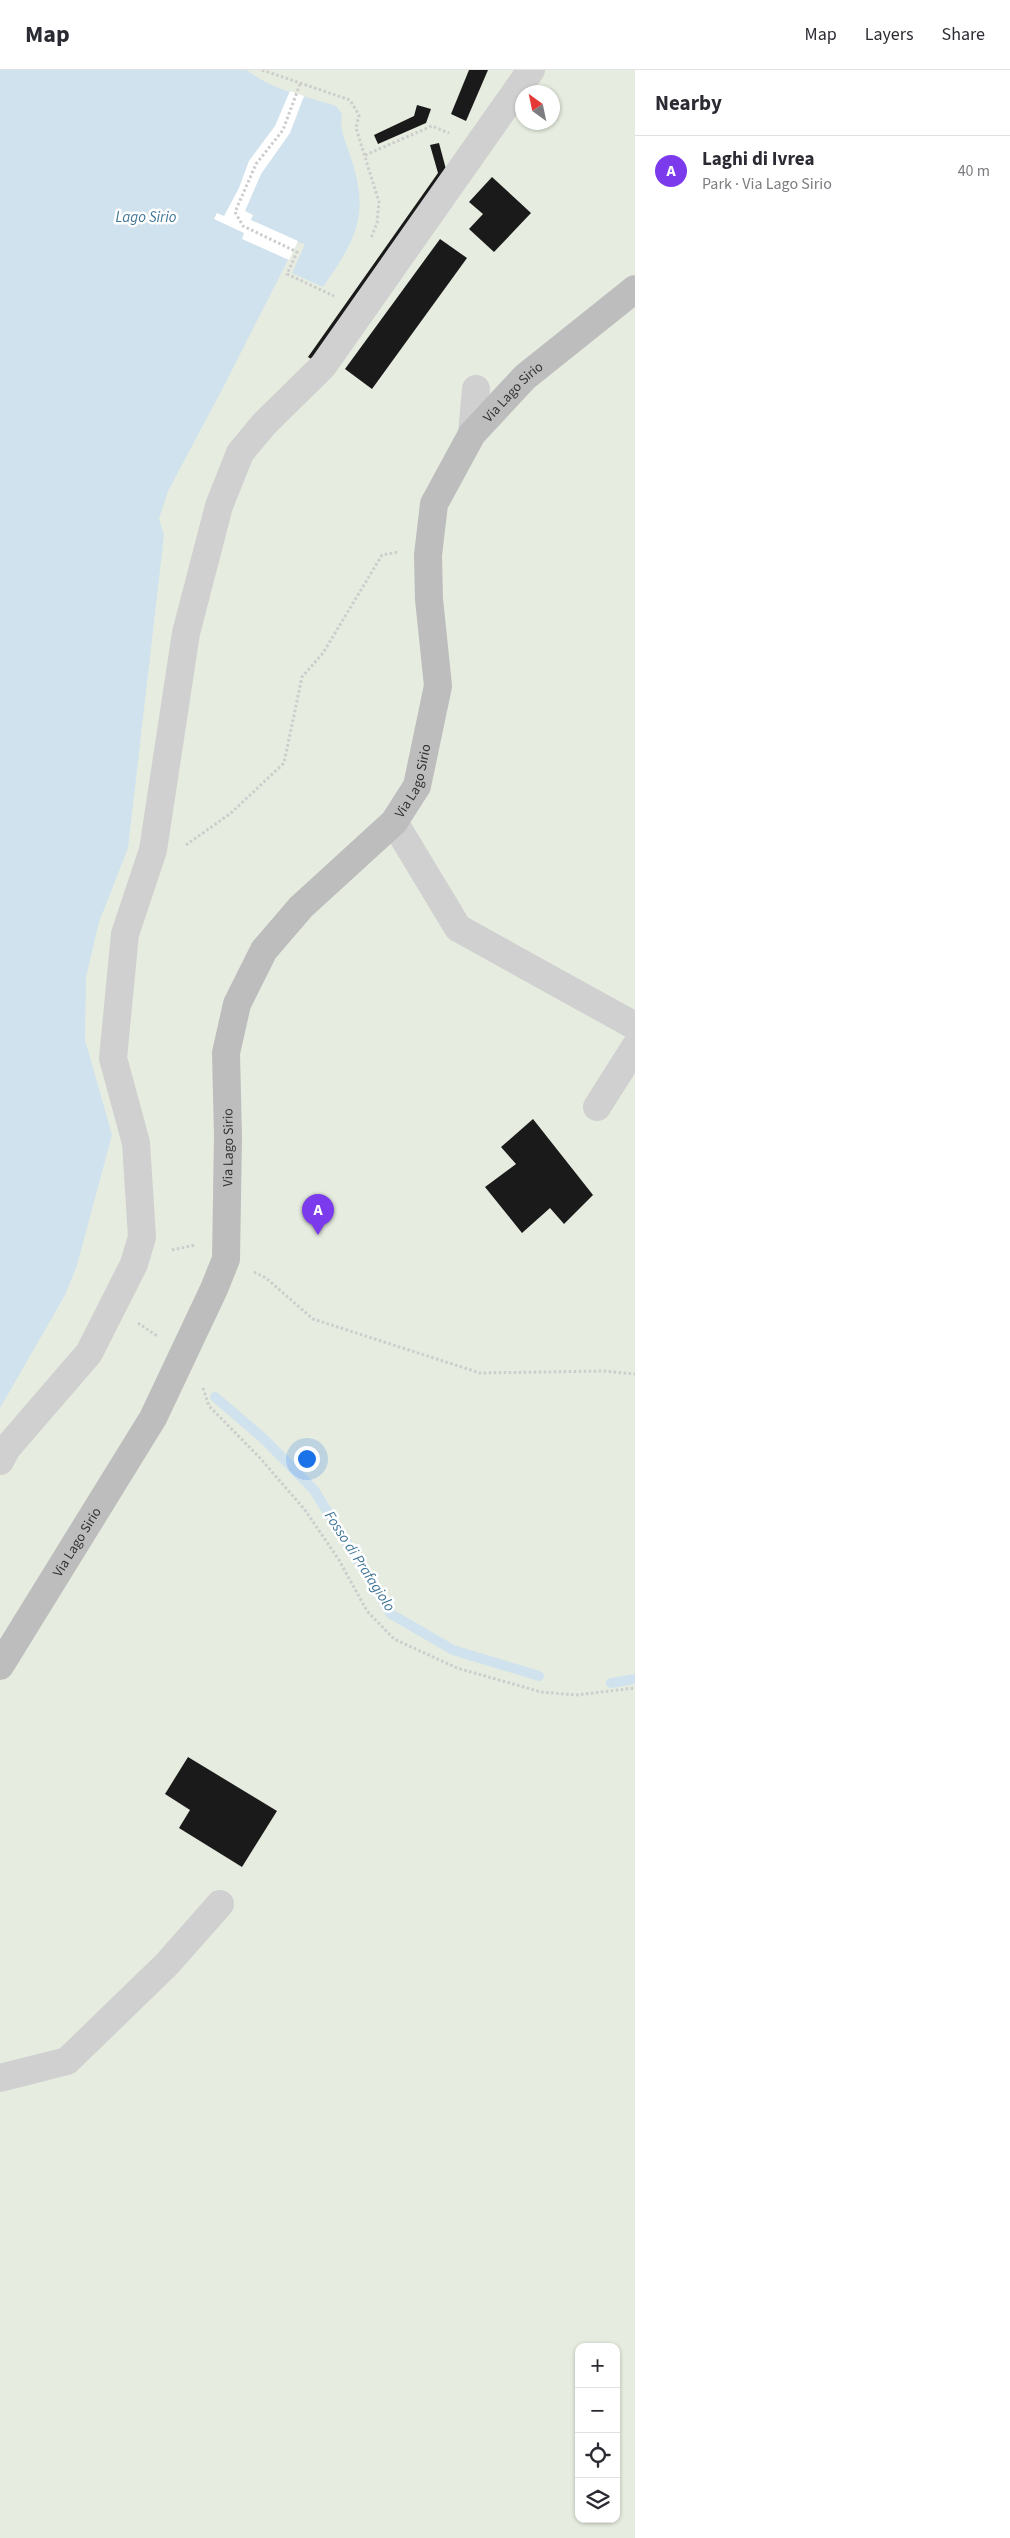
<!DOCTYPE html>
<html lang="en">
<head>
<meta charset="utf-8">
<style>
  body { margin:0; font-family:"Source Sans 3",sans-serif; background:#f2f2f3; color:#2b2b33 }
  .controls { position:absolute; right:15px; bottom:15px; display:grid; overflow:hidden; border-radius:10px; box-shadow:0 1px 4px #0004 }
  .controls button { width:45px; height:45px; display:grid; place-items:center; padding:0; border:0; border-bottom:1px solid #e1e1e2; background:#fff; color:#2b2b33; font:25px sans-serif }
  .compass { position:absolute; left:515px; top:15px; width:45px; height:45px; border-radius:50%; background:#fff; box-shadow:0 1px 4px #0004; rotate:327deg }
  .you { position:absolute; left:306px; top:1388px; width:18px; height:18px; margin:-12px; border:4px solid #fff; border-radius:50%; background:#1a73e8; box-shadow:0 0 0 8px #1a73e833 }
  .badge { display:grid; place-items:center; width:32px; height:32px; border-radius:50%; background:#7c3aed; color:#fff; font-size:16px; font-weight:700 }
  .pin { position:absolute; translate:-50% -41px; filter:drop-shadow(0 1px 2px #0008) }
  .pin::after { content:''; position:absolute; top:26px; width:18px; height:15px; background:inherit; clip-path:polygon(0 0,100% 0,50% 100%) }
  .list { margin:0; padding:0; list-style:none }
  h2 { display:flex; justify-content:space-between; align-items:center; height:65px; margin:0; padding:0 20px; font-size:21px }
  h2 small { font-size:16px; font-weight:400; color:#7c7c81 }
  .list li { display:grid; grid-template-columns:32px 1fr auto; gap:15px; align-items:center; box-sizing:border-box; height:70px; padding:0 20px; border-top:1px solid #e1e1e2 }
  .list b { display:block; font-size:19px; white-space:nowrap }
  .list p { margin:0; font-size:16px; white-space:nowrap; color:#7c7c81 }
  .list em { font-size:16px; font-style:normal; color:#7c7c81 }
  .icon { flex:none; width:28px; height:28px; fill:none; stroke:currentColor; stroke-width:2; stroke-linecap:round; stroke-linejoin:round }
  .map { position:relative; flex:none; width:635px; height:2468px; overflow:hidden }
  header { display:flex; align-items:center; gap:30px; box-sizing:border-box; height:70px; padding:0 25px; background:#fff; border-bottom:1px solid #e1e1e2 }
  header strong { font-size:24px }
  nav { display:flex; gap:28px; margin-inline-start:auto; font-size:18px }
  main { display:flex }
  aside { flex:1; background:#fff }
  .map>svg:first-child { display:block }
</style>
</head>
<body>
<header>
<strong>Map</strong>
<nav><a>Map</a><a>Layers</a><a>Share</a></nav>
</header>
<main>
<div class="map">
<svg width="635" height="2468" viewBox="0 0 635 2468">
  <rect width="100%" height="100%" fill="#fff"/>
  <!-- green -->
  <path fill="#e6ecdf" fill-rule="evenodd" d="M 0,0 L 635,0 L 635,2468 L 0,2468 ZM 522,22 L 552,22 L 552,52 L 522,52 ZM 579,2277 L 616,2277 L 616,2449 L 579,2449 Z"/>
  <!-- water -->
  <path fill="#cfe2ee" d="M 0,0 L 247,0 C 271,20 306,26 336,36 L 342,44 C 339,61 346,72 351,88 C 370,146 356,169 323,217 L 292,203 L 305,174 L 297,172 L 226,312 L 168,421 L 159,449 L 164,465 L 128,778 L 99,852 L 86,907 L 85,970 L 112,1065 L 77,1195 L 65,1225 L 0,1338 Z"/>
  <!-- pier -->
  <path fill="#fff" d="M 290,21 L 304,26 L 290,63 L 261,104 L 245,141 L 253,145 L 251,150 L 298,171 L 289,190 L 242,169 L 244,163 L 214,149 L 217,143 L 224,146 L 239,118 L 249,91 L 275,56 Z"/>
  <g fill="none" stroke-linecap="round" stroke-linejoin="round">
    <!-- stream -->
    <g stroke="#cfe2ee" stroke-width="10">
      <path d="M 215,1327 L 264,1369 L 314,1420 L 391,1544 L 453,1580 L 539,1606"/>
      <path d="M 611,1613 L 635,1609"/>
    </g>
  </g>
  <!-- building -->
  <g fill="#1a1a1a">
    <path d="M 469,0 L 488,0 L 466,51 L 451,44 Z"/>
    <path d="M 417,35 L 431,39 L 426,53 L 378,74 L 374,65 L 414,46 Z"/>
    <path d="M 439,73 L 447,103 L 316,292 L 308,287 L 438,103 L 430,75 Z"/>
    <path d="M 492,107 L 531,143 L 494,182 L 469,159 L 483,144 L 469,132 Z"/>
    <path d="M 440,169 L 467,188 L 372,319 L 345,299 Z"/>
    <path d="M 533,1049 L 593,1125 L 564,1154 L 550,1138 L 522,1163 L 485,1117 L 516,1094 L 501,1077 Z"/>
    <path d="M 188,1687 L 277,1741 L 242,1797 L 179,1758 L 190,1740 L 165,1724 Z"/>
  </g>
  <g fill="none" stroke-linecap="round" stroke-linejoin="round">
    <!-- path -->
    <g stroke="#cdcdcd" stroke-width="3" stroke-dasharray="2.5 2.5" stroke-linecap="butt">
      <path d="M 262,0 L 350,30 L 359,45 L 356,58 L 379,132 L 377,153 L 371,168"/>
      <path d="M 300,14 L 283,60 L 256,94 L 235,142 L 243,156 L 297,182 L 287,204 L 334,226"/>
      <path d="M 365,85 L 432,56 L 449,63"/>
      <path d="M 186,775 L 231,743 L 284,693 L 302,607 L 323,583 L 382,485 L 398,482"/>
      <path d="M 172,1180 L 195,1175"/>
      <path d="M 254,1202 L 266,1208 L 313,1249 L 480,1303 L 604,1301 L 635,1304"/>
      <path d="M 138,1253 L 157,1266"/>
      <path d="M 203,1318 L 209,1336 L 260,1388 L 305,1440 L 339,1490 L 367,1541 L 394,1569 L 457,1598 L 541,1622 L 576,1625 L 635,1618"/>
    </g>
    <!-- pedestrian -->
    <path stroke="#d0d0d0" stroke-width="28" d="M 0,1391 L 7,1378 L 89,1283 L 134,1194 L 142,1167 L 136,1073 L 113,988 L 125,864 L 153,780 L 186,563 L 219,436 L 240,383"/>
    <!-- minor -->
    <g stroke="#d0d0d0" stroke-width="28">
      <path d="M 472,364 L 476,319"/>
      <path d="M 240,383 L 264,354 L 323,296 L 531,0"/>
      <path d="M 394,752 L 458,858 L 635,956"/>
      <path d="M 597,1037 L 635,977"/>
      <path d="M 0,2008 L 67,1991 L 167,1894 L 220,1834"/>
    </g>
    <!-- secondary -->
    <path stroke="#bdbdbd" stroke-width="28" id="s1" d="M 0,1596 L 153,1348 L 214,1219 L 226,1189 L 228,1067 L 226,983 L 237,934 L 264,880 L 301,837 L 394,752 L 417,716 L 438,616 L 429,529 L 428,485 L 434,434 L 472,364 L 525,307 L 635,219"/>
  </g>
  <g text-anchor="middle" stroke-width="5" stroke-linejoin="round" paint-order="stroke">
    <!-- street labels -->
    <g font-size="14" fill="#333" stroke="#fff">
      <text dy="5" stroke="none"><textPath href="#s1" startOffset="1432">Via Lago Sirio</textPath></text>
      <text dy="5" stroke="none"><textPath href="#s1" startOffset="1012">Via Lago Sirio</textPath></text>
      <text dy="5" stroke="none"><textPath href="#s1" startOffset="578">Via Lago Sirio</textPath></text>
      <text dy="5" stroke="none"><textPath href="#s1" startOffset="146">Via Lago Sirio</textPath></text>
    </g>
    <!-- water labels -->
    <g font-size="15" font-style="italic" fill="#3f7597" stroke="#fff">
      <text x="146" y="152">Lago Sirio</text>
      <text transform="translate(360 1491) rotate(57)" y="5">Fosso di Prafagiolo</text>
    </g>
  </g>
</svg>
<div class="controls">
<button>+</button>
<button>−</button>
<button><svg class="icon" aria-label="locate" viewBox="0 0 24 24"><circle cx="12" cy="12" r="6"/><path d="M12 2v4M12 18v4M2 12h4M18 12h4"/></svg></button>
<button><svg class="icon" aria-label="layers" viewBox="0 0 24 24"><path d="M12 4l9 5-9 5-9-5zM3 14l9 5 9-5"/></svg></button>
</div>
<svg class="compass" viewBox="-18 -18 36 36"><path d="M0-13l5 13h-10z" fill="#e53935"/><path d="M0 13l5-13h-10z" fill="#7c7c81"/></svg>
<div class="you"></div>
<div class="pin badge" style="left:318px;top:1165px">A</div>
</div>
<aside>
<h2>Nearby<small></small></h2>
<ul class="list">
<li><span class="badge">A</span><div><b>Laghi di Ivrea</b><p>Park · Via Lago Sirio</p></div><em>40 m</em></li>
</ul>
</aside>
</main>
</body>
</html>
